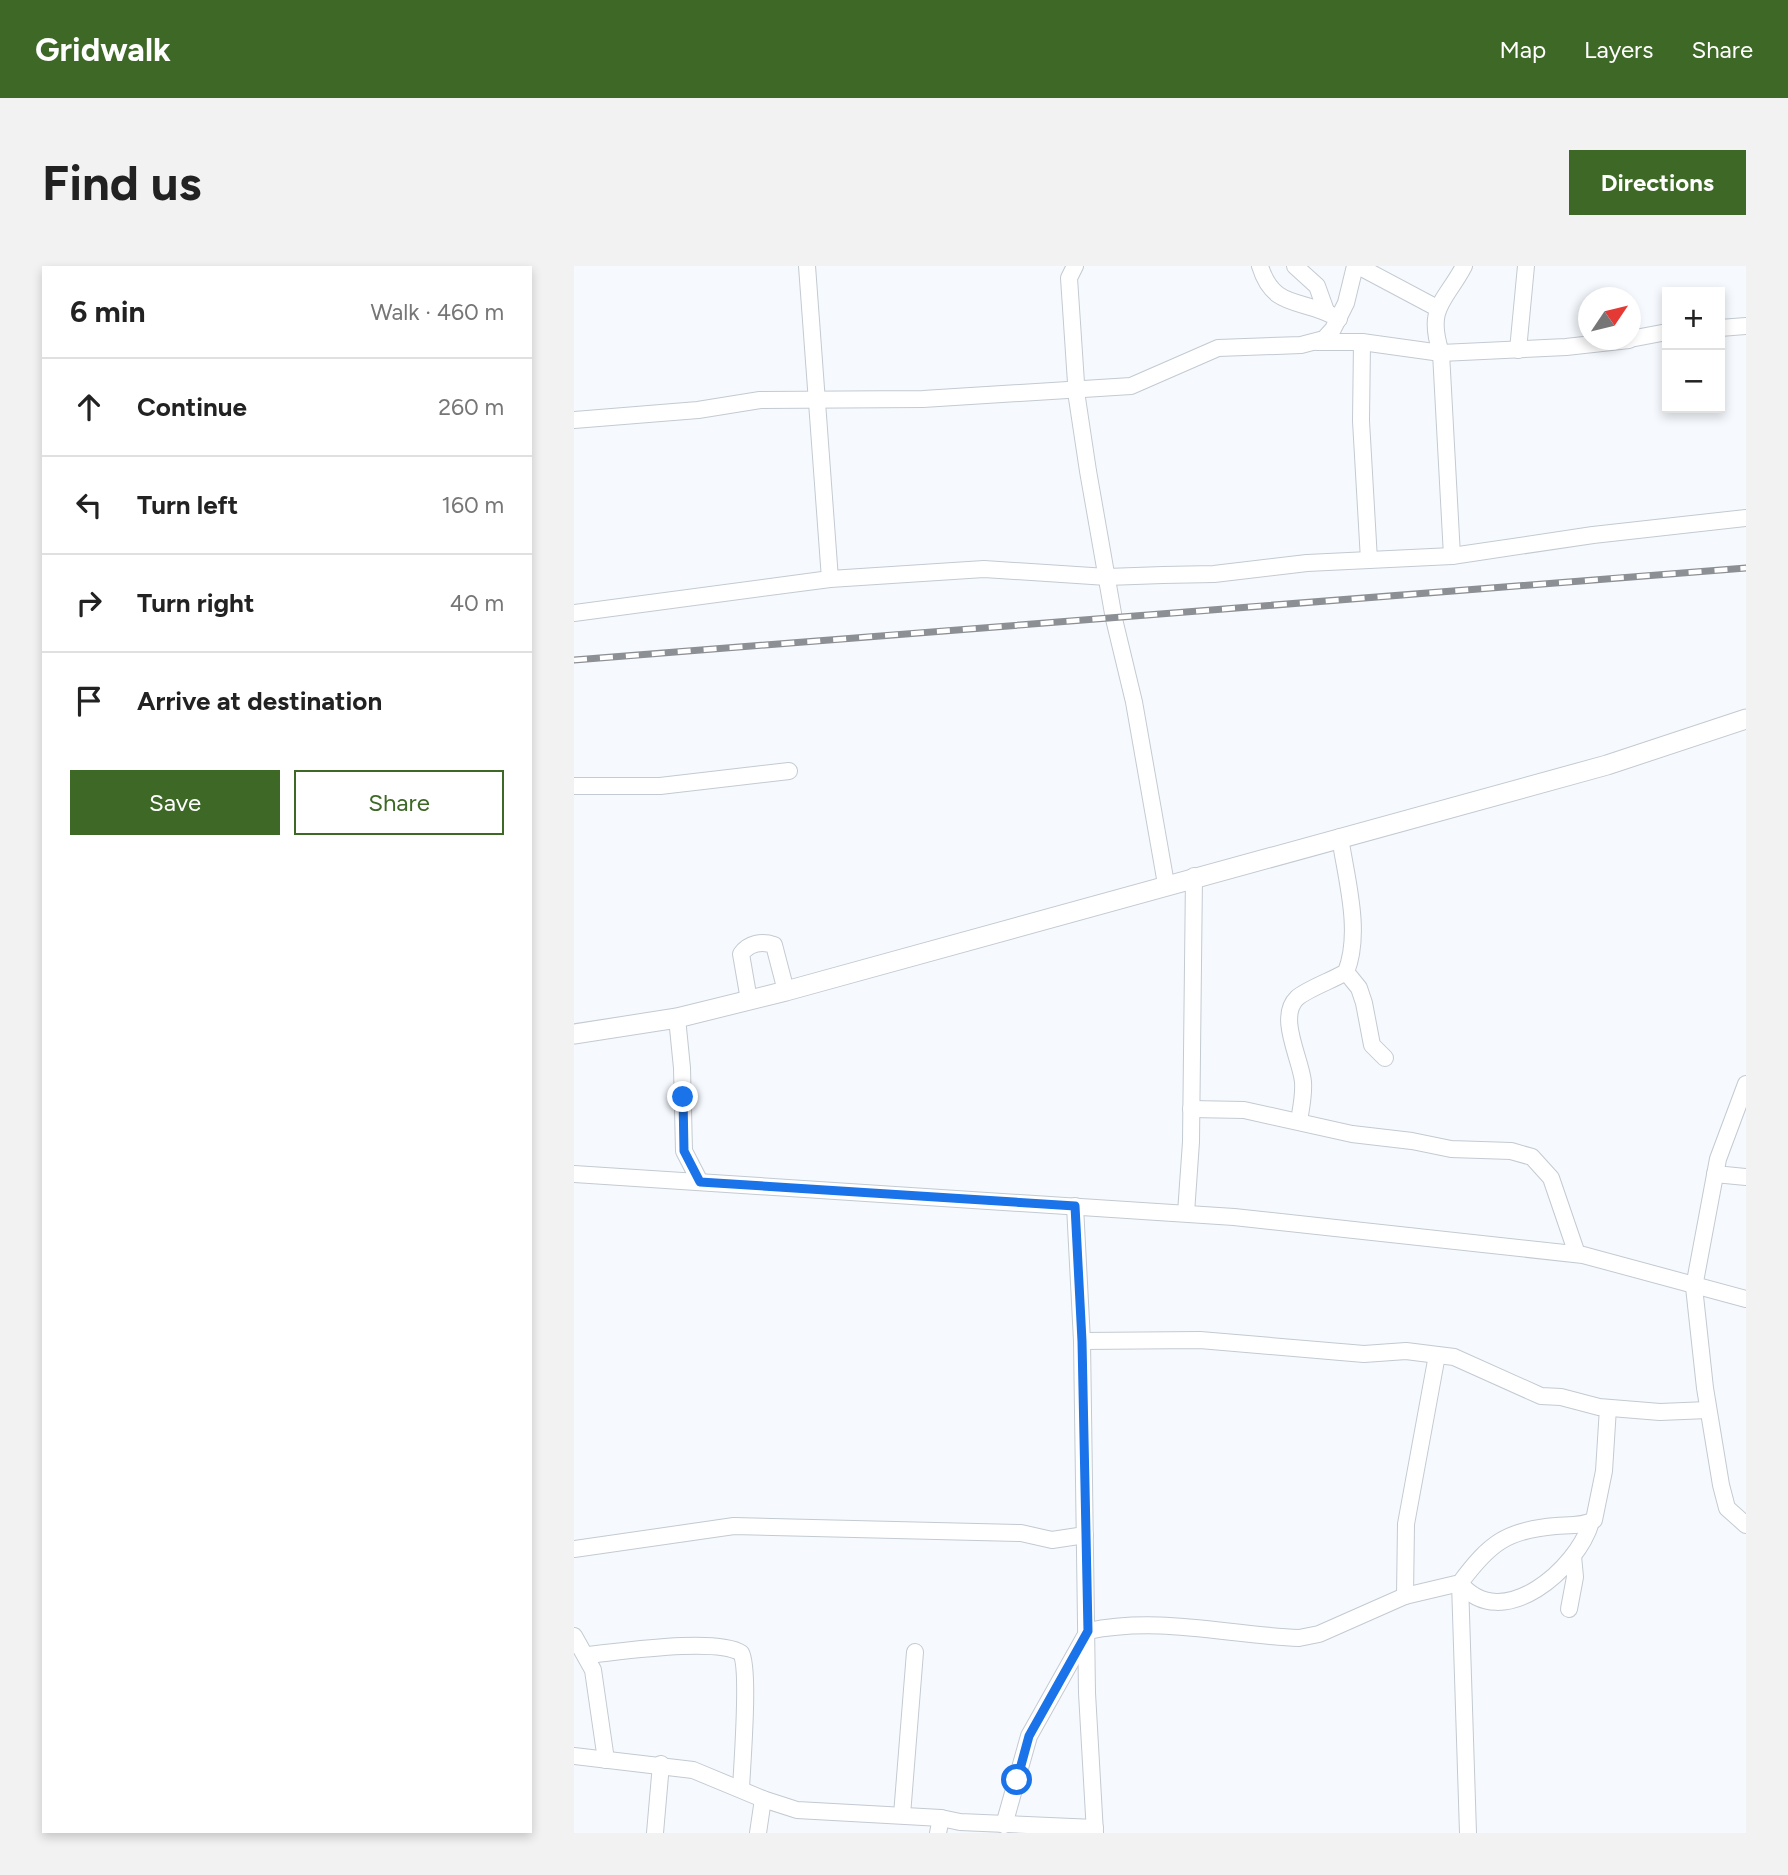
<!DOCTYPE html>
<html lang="en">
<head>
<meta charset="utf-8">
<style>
  body { margin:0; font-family:Figtree,sans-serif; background:#f2f2f2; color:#222 }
  .controls { position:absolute; right:21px; top:21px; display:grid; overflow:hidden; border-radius:0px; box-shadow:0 4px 10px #0003 }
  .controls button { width:63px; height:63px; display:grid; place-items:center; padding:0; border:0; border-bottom:2px solid #e0e0e0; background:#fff; color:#222; font:35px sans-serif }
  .compass { position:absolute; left:1004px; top:21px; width:63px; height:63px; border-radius:50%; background:#fff; box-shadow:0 4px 10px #0003; rotate:55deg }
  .stop { position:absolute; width:21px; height:21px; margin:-16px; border:5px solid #1a73e8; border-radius:50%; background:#fff }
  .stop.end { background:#1a73e8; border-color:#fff; box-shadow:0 2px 7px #0008 }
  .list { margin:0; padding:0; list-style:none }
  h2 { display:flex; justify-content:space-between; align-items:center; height:91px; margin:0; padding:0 28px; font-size:30px }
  h2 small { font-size:23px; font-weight:400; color:#767676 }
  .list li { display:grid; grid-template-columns:46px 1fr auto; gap:21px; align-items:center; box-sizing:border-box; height:98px; padding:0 28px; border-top:2px solid #e0e0e0 }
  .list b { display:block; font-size:26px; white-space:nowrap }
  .list em { font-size:23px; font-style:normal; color:#767676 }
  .actions { display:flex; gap:14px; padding:21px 28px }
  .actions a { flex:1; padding:16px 0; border:2px solid #3d6825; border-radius:0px; text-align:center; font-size:24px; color:#3d6825 }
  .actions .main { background:#3d6825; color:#fff }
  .icon { flex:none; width:38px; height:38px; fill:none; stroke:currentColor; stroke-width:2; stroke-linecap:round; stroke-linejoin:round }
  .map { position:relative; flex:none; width:1172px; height:1567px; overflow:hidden; border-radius:0px }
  header { display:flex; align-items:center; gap:42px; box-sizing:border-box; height:98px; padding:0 35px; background:#3d6825; color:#fff }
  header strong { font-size:33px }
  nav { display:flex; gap:38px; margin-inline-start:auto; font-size:24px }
  .intro { display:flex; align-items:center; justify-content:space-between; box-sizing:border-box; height:168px; padding:0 42px }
  h1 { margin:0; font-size:49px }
  .button { padding:18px 32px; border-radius:0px; background:#3d6825; color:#fff; font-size:24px; font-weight:700 }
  main { display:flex; gap:42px; padding:0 42px }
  aside { flex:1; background:#fff; border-radius:0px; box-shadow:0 4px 10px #0003 }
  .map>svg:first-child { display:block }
</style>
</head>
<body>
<header>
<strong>Gridwalk</strong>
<nav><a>Map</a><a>Layers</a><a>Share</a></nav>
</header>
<div class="intro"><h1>Find us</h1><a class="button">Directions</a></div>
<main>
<aside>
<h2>6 min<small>Walk · 460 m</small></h2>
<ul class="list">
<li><svg class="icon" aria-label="ahead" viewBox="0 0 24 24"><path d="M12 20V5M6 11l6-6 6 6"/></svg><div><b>Continue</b></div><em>260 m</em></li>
<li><svg class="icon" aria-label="left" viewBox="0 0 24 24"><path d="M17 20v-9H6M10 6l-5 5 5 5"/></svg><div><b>Turn left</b></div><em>160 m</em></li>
<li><svg class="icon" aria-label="right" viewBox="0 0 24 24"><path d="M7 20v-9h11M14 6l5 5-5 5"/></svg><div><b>Turn right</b></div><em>40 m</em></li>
<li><svg class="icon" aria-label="arrive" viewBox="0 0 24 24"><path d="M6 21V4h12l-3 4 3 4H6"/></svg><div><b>Arrive at destination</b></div></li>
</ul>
<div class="actions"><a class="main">Save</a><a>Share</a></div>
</aside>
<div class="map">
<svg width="1172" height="1567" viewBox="0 0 1172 1567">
  <rect width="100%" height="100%" fill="#f6faff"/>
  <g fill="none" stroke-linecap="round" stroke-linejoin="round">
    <!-- minor casing -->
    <g stroke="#c3cad1" stroke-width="18">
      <g id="minor">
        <path d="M 233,0 L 256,313"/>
        <path d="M 501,0 L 495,12 L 503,132 L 514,205 L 540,353 L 560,436 L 592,618"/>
        <path d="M 686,0 C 700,46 730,31 765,53"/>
        <path d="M 721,0 L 743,20 L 752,45"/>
        <path d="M 784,0 L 863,42"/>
        <path d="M 1146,62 L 1172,60"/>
        <path d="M 1056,73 L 1093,66"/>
        <path d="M 743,76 L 788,76 L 867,87 L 992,81 L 1055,74"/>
        <path d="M 788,76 L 787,155 L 795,294"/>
        <path d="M 944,84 L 952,0"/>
        <path d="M 0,154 L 124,144 L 186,134 L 349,133 L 557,120 L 644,82 L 727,79 L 750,73 L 759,63 L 772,37 L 781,0"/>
        <path d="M 878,290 L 867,87 C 852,41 871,36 890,0"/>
        <path d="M 0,347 L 256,313 L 410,303 L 533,311 L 589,309 L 640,308 L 733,297 L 878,290 L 1019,269 L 1172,252"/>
        <path d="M 0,520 L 86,520 L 215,505"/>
        <path d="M 772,706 L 785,722 L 790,737 L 798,779 L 811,792"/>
        <path d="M 175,734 L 167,688 C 175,677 188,675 200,679 L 212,725"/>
        <path d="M 103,752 L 108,802 L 110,885 L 126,916"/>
        <path d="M 1172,818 L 1144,893 L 1120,1021 L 1131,1122 L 1147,1219 L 1153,1242 L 1172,1259"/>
        <path d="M 617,843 L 670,844 L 778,868 L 838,875 L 877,883 L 937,885 L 958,891 L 977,912 L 1003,988"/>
        <path d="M 725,855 C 727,842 730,830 729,816 C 727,793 703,751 723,732 C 733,723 759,714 772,706 C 788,666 772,612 766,571"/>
        <path d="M 0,908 L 660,951 L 1009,989 L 1172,1033"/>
        <path d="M 1141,908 L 1172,911"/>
        <path d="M 501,940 L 508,1075 L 513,1427 L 521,1567"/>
        <path d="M 612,947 L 617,876 L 620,610"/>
        <path d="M 508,1075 L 626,1074 L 790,1088 L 832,1085 L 880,1091 L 967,1130 L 987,1131 L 1025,1141 L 1086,1146 L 1134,1144"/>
        <path d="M 0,1283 L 160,1260 L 447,1267 L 478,1274 L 511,1269"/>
        <path d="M 886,1317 L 894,1567"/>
        <path d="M 886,1317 C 928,1369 1004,1302 1017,1256"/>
        <path d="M 831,1330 L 832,1258 L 863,1089"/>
        <path d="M 995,1343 L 1001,1311 L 999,1290"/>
        <path d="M 0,1370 L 19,1404 L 32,1494"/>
        <path d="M 13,1389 C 45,1386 142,1371 167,1387 C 176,1403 168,1498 167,1523"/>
        <path d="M 0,1490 L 119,1504 L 189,1533 L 223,1544 L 367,1552 L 364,1567"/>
        <path d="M 328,1549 L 341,1386"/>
        <path d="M 367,1552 L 386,1556 L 521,1562"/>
        <path d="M 430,1559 L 455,1470 L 514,1365 C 586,1350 653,1369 725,1372 L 745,1368 L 831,1330 L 886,1317 C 915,1278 932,1264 982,1260 C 994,1259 1010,1260 1020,1254 L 1030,1205 L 1034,1142"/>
        <path d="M 81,1567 L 87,1498"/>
        <path d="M 184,1567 L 189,1533"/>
      </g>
    </g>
    <!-- major casing -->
    <g stroke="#c3cad1" stroke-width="21">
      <path id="major" d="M 0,768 L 103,752 L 212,725 L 1033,499 L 1172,453"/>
    </g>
    <!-- minor -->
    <use href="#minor" stroke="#fff" stroke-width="16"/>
    <!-- major -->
    <use href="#major" stroke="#fff" stroke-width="19"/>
    <!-- rail casing -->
    <g stroke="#8c8f93" stroke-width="7">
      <path id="rail" d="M 0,394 L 1172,302"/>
    </g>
    <!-- rail -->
    <use href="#rail" stroke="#fff" stroke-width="4.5" stroke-dasharray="13" stroke-linecap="butt"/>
  </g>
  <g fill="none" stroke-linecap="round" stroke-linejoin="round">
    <!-- route -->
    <path stroke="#1a73e8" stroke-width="9" d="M 109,831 L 110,885 L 126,916 L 501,940 L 508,1075 L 514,1365 L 455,1470 L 443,1514"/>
  </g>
</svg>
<div class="controls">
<button>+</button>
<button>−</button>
</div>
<svg class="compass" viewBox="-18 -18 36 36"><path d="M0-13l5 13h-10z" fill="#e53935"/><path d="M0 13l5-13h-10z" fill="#767676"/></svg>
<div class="stop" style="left:443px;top:1514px"></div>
<div class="stop end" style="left:109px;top:831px"></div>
</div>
</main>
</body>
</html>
